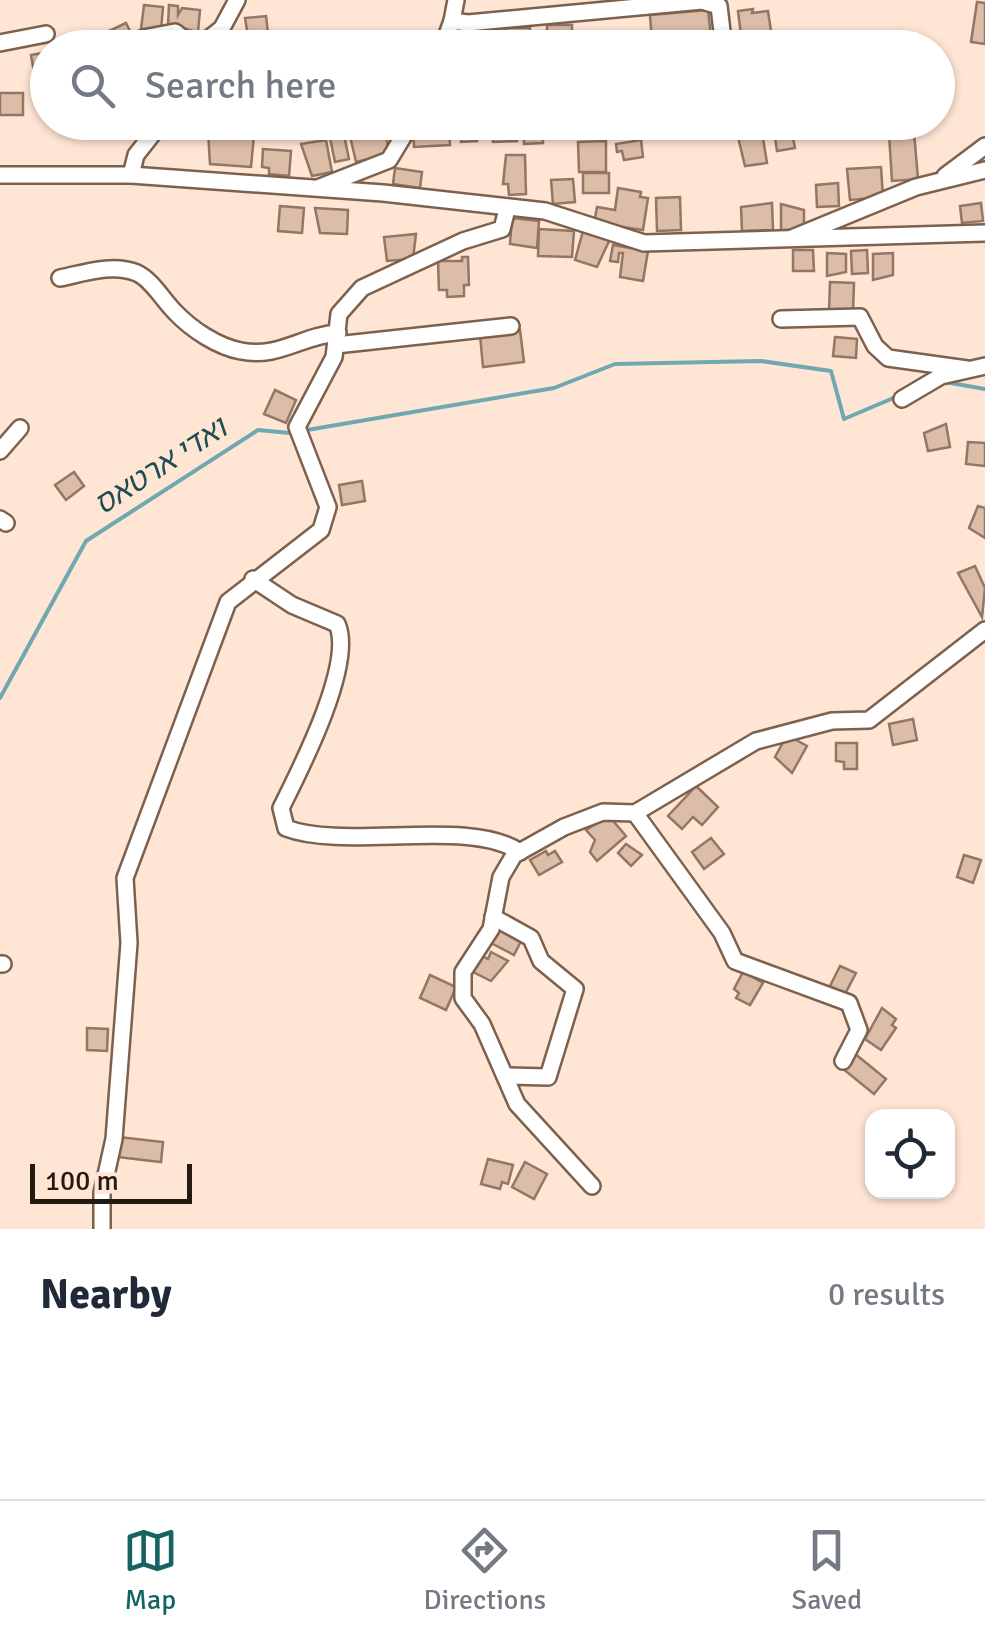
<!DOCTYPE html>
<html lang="en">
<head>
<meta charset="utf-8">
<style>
  body { margin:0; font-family:Signika,"Noto Sans Hebrew",sans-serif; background:#f6f6f7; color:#1f2937 }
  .controls { position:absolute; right:30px; bottom:30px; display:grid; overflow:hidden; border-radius:20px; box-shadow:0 2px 8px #0004 }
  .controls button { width:90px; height:90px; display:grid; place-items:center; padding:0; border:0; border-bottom:2px solid #e0e1e3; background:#fff; color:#1f2937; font:50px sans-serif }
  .scale { position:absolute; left:30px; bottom:25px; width:162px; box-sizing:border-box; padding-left:10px; border:5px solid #251a12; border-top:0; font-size:28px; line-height:35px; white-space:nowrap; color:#251a12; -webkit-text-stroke:8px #ffe5d4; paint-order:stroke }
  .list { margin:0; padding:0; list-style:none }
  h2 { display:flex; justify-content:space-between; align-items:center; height:130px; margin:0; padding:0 40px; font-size:42px }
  h2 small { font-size:32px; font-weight:400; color:#747a83 }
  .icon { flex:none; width:55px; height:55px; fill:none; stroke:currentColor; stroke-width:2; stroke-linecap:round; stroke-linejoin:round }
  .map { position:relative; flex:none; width:985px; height:1229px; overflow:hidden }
  .search { position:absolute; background:#fff; box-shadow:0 2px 8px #0004; left:30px; right:30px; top:30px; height:110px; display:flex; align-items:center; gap:25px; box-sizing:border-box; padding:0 35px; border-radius:55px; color:#747a83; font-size:38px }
  .sheet { height:270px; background:#fff }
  nav { display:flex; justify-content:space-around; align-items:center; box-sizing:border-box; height:140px; border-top:2px solid #e0e1e3; background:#fff; font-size:28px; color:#747a83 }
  nav a { display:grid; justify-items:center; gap:5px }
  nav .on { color:#156463 }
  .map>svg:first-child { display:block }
</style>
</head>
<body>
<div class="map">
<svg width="985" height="1229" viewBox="0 0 985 1229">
  <rect width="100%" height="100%" fill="#ffe5d4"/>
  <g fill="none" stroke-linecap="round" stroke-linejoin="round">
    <!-- stream -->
    <g stroke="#6fa8b0" stroke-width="4">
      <path d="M 945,382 L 985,389"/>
      <path d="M 307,430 L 554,388 L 615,364 L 761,361 L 831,371 L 844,419 L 898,396"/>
      <path d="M 0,698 L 86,541 L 258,430 L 290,433"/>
    </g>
  </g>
  <!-- building -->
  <g fill="#dcbda8" stroke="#937663" stroke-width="2.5">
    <path d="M 977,2 L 985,3 L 985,44 L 971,42 Z"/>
    <path d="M 144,5 L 163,7 L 161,31 L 141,29 Z"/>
    <path d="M 169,5 L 178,6 L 178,15 L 182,8 L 200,10 L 198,32 L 168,25 Z"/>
    <path d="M 753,9 L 752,13 L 768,11 L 771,31 L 741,35 L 738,11 Z"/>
    <path d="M 708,10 L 711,37 L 652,42 L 650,15 Z"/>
    <path d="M 266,16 L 268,33 L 248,36 L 245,18 Z"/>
    <path d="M 126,23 L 138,47 L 93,48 L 90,40 Z"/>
    <rect x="547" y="25" width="25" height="20"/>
    <path d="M 471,28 L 472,48 L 455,48 L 454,29 Z"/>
    <path d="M 505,28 L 530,28 L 530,48 L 504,48 Z"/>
    <path d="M 494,29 L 496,48 L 479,48 L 477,31 Z"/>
    <path d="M 784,36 L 785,48 L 736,48 L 736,41 Z"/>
    <path d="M 48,52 L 48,87 L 37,89 L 31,55 Z"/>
    <rect x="0" y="93" width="23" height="22"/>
    <path d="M 287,122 L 315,122 L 316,129 L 289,134 Z"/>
    <path d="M 449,122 L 450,145 L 414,147 L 413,124 Z"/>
    <path d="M 463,122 L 483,122 L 484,134 L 477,135 L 477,141 L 461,142 Z"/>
    <path d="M 492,122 L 516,122 L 517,141 L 493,142 Z"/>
    <path d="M 523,122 L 543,122 L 543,143 L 524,144 Z"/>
    <path d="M 654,122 L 682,122 L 682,136 L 654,137 Z"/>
    <path d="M 384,128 L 390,154 L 356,162 L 350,136 Z"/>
    <path d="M 791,128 L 795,148 L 777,151 L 774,131 Z"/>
    <path d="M 208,131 L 254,135 L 251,167 L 210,164 Z"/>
    <path d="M 762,132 L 767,163 L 745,166 L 738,137 Z"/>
    <path d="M 914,132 L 918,179 L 892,181 L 889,134 Z"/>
    <path d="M 344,135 L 349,159 L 335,162 L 330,138 Z"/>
    <path d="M 326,140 L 332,172 L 312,176 L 301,144 Z"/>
    <path d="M 641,140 L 643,157 L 624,160 L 622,151 L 617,152 L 616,144 Z"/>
    <path d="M 606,141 L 606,172 L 579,172 L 578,142 Z"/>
    <path d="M 263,149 L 291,151 L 289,176 L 269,174 L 269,168 L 262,167 Z"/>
    <path d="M 506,155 L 525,155 L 526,194 L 509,195 L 508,184 L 503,184 Z"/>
    <path d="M 881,167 L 883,197 L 850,200 L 847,169 Z"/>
    <path d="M 395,168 L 422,172 L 420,188 L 393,184 Z"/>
    <rect x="583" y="173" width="26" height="20"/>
    <path d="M 573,179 L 575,202 L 553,204 L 551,180 Z"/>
    <path d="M 838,183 L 839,206 L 817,207 L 816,185 Z"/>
    <path d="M 618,188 L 641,192 L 640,197 L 648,198 L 643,230 L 594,223 L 597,207 L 615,210 Z"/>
    <path d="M 680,197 L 681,230 L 657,231 L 656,198 Z"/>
    <path d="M 772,203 L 773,230 L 742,231 L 741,207 Z"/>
    <path d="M 981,203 L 983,221 L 962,223 L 960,206 Z"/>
    <path d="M 781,204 L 804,210 L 804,230 L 781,230 Z"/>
    <path d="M 280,206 L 304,208 L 302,233 L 278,231 Z"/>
    <path d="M 315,208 L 348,210 L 347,234 L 320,233 Z"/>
    <path d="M 512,218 L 539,221 L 537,248 L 510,244 Z"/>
    <path d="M 539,229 L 574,231 L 572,257 L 538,256 Z"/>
    <path d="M 583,231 L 610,239 L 597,267 L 575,260 Z"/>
    <path d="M 416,234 L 413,259 L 387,261 L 384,237 Z"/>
    <path d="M 613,245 L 648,251 L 643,281 L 620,277 L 623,253 L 619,253 L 618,262 L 610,261 Z"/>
    <path d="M 793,250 L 813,250 L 814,271 L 793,271 Z"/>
    <path d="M 867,250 L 868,273 L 852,274 L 851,251 Z"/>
    <path d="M 827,253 L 846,254 L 846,272 L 827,276 Z"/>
    <path d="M 893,253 L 893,275 L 873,280 L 873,254 Z"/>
    <path d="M 462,257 L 468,257 L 469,285 L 464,285 L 464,296 L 447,297 L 447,290 L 439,290 L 438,261 L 462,261 Z"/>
    <path d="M 830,282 L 854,283 L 853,311 L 829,311 Z"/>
    <path d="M 520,330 L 524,362 L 483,367 L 480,335 Z"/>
    <path d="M 835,337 L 857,339 L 856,358 L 833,356 Z"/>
    <path d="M 275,390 L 296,400 L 286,423 L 264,414 Z"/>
    <path d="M 946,424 L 950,447 L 928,451 L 924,433 Z"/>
    <path d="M 968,442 L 985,443 L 985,466 L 966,464 Z"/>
    <path d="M 74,472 L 84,486 L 66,500 L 55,485 Z"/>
    <path d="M 362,481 L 365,501 L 342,505 L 339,485 Z"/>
    <path d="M 978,506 L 985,508 L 985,538 L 969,528 Z"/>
    <path d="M 975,566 L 985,588 L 982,617 L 958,573 Z"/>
    <path d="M 913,719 L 917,740 L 893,745 L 889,724 Z"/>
    <path d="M 787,735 L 807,746 L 792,773 L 775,757 Z"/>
    <path d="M 836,743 L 857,743 L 857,769 L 844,769 L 844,762 L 836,761 Z"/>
    <path d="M 696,786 L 718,807 L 702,825 L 693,817 L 682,829 L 668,816 Z"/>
    <path d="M 609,816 L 626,836 L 597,861 L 590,852 L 595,840 L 586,830 Z"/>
    <path d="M 711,838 L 724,854 L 704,869 L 692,852 Z"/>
    <path d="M 626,844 L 642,855 L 631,866 L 618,853 Z"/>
    <path d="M 546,851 L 548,855 L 555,851 L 562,862 L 539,875 L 530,860 Z"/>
    <path d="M 964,855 L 981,860 L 973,883 L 957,877 Z"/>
    <path d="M 496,928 L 521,941 L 514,955 L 489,942 Z"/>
    <path d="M 491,952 L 508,961 L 491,981 L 471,971 L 479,954 L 488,959 Z"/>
    <path d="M 840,966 L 856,973 L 845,994 L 830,986 Z"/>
    <path d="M 743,972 L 763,983 L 750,1005 L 736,998 L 739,993 L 734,989 Z"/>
    <path d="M 430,975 L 456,987 L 446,1010 L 420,998 Z"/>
    <path d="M 882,1008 L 896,1019 L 892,1025 L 896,1028 L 881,1050 L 865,1039 Z"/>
    <path d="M 87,1028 L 108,1029 L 107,1051 L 87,1050 Z"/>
    <path d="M 854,1053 L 886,1079 L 874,1094 L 842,1068 Z"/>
    <path d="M 119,1137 L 163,1142 L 161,1162 L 117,1157 Z"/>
    <path d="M 488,1159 L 513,1165 L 508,1184 L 502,1182 L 500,1189 L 481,1184 Z"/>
    <path d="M 525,1162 L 547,1174 L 534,1199 L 512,1187 Z"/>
  </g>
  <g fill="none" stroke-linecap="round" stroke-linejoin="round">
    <!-- minor casing -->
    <g stroke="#7c614e" stroke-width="20">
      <g id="minor">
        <path d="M 452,21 L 456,0"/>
        <path d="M 143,38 L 175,32 L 196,48"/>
        <path d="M 0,43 L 46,34"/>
        <path d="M 197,48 L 222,28 L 237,0"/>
        <path d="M 442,48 L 452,21 L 468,23 L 702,1 L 719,6 L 724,48"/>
        <path d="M 0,175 L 131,175 L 383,193 L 545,211 L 644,243 L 985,233"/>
        <path d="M 131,175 L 136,155 L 162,122"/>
        <path d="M 945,176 L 985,146"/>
        <path d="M 320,187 L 389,160 L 412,122"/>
        <path d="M 792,238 L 916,187 L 985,170"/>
        <path d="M 60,278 C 84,273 113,263 137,273 C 152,280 163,300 175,312 C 191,329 218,347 241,351 C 278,359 303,335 338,333"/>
        <path d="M 781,319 L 860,317 L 875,346 L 888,358 L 967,369"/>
        <path d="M 336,345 L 511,326"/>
        <path d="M 902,399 L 941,376 L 985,366"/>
        <path d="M 0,451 L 20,428"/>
        <path d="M 0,519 L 6,523"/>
        <path d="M 253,579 L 292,605 L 337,624 C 355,663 300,770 281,808 L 286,828 C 346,851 469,817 520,852"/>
        <path d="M 635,813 L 722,933 L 735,961 L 849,1003 L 859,1030 L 843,1061"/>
        <path d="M 493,917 L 531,938 L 541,961 L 575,989 L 548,1077 L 505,1076"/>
        <path d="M 0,964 L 3,964"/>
        <path d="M 592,1186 L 517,1104 L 482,1024 L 463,998 L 463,972 L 491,929 L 501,877 L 514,855 L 564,827 L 603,812 L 635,813 L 756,741 L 832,721 L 869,720 L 985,630"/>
        <path d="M 102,1229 L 102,1193 L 114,1139 L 129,943 L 125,878 L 228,602 L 321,530 L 328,507 L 297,427 L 334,357 L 339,314 L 362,288 L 463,241 L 502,229 L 507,209"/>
      </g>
    </g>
    <!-- minor -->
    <use href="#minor" stroke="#fff" stroke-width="15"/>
  </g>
  <g text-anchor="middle" stroke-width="10" stroke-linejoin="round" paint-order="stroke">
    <!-- water labels -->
    <g font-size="30" font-style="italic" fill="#1a4d54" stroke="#ffe5d4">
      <text transform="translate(160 466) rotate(-33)" y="10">ואדי ארטאס</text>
    </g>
  </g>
</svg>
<div class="controls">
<button><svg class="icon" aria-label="locate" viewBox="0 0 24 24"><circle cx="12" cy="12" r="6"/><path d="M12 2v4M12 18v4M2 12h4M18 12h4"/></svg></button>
</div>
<div class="scale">100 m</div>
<div class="search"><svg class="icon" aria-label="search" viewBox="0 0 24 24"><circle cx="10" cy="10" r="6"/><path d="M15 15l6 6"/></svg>Search here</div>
</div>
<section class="sheet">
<h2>Nearby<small>0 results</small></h2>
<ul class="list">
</ul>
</section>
<nav>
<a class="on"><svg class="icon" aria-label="map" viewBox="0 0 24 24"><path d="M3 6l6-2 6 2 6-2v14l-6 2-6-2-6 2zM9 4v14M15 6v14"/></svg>Map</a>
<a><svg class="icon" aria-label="directions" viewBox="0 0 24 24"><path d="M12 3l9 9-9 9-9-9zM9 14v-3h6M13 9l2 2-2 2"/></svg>Directions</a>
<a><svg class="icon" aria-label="saved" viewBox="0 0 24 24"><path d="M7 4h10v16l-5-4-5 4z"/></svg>Saved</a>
</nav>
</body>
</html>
